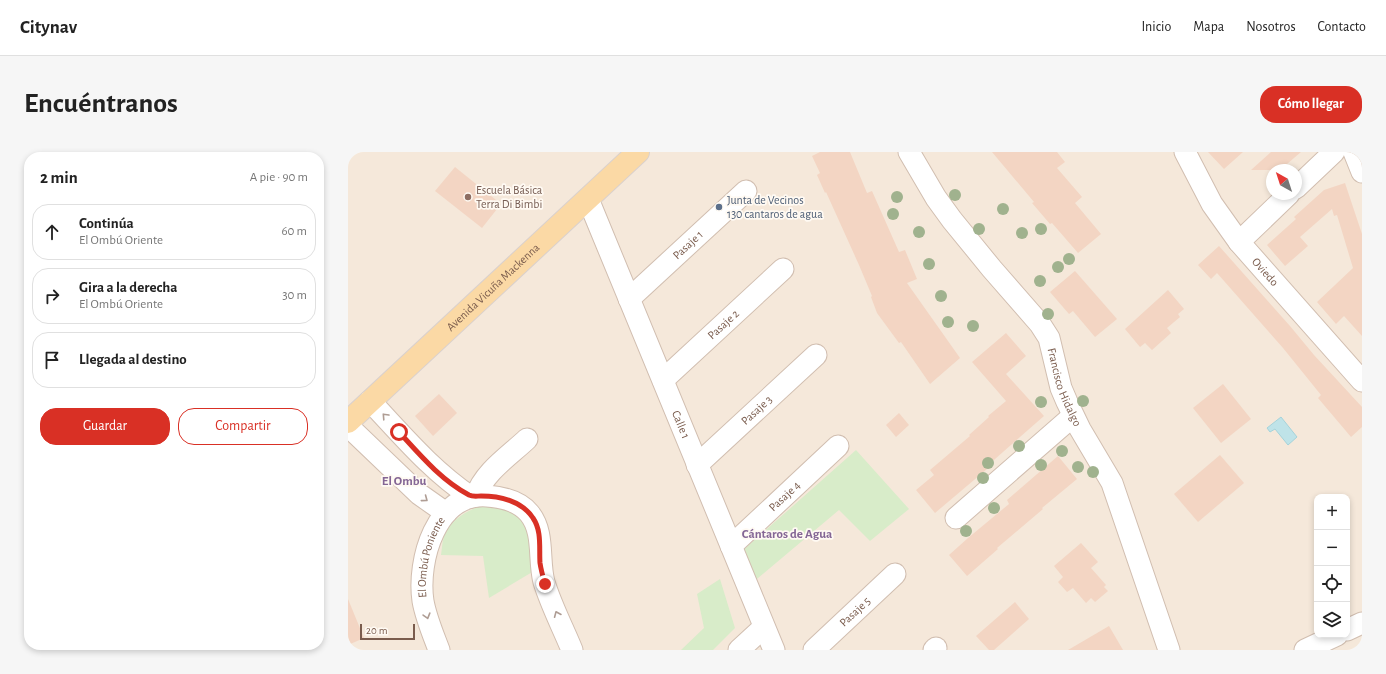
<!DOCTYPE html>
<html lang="es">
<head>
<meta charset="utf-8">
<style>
  body { margin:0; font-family:"Alegreya Sans",sans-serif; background:#f6f6f6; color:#222 }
  .controls { position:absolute; right:12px; bottom:12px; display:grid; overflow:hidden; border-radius:8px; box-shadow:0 2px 6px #0003 }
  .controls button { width:36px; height:36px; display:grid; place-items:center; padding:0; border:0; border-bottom:1px solid #e0e0e0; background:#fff; color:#222; font:20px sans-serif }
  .compass { position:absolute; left:918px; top:12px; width:36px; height:36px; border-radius:50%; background:#fff; box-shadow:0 2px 6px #0003; rotate:321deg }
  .scale { position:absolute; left:12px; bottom:10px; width:55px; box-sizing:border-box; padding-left:4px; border:2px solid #7a5c4d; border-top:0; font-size:11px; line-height:14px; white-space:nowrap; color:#7a5c4d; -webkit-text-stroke:3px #fffaf3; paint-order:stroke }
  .stop { position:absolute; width:12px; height:12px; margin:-9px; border:3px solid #d93025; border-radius:50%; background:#fff }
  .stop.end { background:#d93025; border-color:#fff; box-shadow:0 1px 4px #0008 }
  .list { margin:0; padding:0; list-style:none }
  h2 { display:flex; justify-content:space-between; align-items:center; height:52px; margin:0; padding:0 16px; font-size:17px }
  h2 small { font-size:13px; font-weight:400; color:#767676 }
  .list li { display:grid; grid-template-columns:26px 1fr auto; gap:12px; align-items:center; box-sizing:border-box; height:56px; margin:0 8px 8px; padding:0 8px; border:1px solid #e0e0e0; border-radius:16px }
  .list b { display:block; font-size:15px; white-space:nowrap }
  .list p { margin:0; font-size:13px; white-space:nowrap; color:#767676 }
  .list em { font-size:13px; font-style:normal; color:#767676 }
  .actions { display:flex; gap:8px; padding:12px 16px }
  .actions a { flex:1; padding:9px 0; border:1px solid #d93025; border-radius:16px; text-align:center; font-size:14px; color:#d93025 }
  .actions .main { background:#d93025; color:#fff }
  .icon { flex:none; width:22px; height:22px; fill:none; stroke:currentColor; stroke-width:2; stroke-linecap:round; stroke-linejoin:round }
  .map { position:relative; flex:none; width:1014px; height:498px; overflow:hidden; border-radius:16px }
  header { display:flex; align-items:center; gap:24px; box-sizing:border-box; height:56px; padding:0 20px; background:#fff; border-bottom:1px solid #e0e0e0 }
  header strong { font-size:19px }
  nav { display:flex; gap:22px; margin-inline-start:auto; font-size:14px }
  .intro { display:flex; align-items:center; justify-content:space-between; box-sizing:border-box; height:96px; padding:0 24px }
  h1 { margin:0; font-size:28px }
  .button { padding:10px 18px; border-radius:16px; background:#d93025; color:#fff; font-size:14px; font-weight:700 }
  main { display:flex; gap:24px; padding:0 24px }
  aside { flex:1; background:#fff; border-radius:16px; box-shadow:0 2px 6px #0003 }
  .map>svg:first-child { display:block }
</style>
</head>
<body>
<header>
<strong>Citynav</strong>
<nav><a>Inicio</a><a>Mapa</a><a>Nosotros</a><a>Contacto</a></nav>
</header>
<div class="intro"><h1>Encuéntranos</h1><a class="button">Cómo llegar</a></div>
<main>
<aside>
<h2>2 min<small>A pie · 90 m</small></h2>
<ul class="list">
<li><svg class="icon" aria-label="ahead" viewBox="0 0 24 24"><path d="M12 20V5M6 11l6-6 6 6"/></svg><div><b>Continúa</b><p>El Ombú Oriente</p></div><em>60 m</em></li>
<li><svg class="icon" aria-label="right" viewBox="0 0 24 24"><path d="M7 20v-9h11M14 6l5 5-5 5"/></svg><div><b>Gira a la derecha</b><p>El Ombú Oriente</p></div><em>30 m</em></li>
<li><svg class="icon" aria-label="arrive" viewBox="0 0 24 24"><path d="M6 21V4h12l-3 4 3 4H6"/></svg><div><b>Llegada al destino</b></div></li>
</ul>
<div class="actions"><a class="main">Guardar</a><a>Compartir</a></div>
</aside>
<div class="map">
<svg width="1014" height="498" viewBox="0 0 1014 498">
  <rect width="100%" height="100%" fill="#fdf6ec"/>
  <!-- residential -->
  <path fill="#f5e8da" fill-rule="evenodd" d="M 0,0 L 1014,0 L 1014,498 L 0,498 ZM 924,18 L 948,18 L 948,42 L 924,42 ZM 969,345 L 999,345 L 999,483 L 969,483 Z"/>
  <!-- green -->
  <g fill="#d8ecc9">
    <path d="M 508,298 L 561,357 L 522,389 L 491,358 L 403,432 L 393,400 Z"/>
    <path d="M 135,353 L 166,358 L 182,381 L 186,419 L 141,446 L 135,404 L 93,403 C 94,397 94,390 96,384 C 102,368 120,358 135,353 Z"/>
    <path d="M 372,427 L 387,476 L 365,498 L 333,498 L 356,476 L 349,442 Z"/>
  </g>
  <!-- water -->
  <path fill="#bfe3e8" stroke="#a5d3da" d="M 933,265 L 949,285 L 940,293 L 927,277 L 922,280 L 919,276 Z"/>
  <!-- building -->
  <g fill="#f3d5c3">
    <path d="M 472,0 L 502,0 L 519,41 L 524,39 L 551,100 L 557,98 L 569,127 L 559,131 L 612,206 L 582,232 L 553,190 L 551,191 L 529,161 L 523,145 L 524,144 L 511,113 L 478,40 L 477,41 L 469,23 L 472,21 L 464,4 Z"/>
    <path d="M 644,0 L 709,0 L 717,10 L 709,16 L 734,45 L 727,51 L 753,82 L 730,101 L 704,71 L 702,72 L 684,51 L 686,50 Z"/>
    <path d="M 860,0 L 895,0 L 876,17 Z"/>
    <path d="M 923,0 L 953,0 L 932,18 L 903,18 Z"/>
    <path d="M 107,15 L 153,52 L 134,76 L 87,39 Z"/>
    <path d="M 997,31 L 1014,82 L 1014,184 L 996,164 L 988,172 L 969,150 L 1005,116 L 989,63 L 986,64 L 984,57 L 952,85 L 960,94 L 937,114 L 919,93 L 948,67 L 946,65 L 976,38 Z"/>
    <path d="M 871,94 L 942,174 L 966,203 L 1014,255 L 1014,275 L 1003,285 L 970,246 L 973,243 L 935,196 L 869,121 L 863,127 L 850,113 Z"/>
    <path d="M 727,119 L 769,167 L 747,185 L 725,159 L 721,162 L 702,140 Z"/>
    <path d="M 820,138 L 836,157 L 830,162 L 832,165 L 819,176 L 823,181 L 804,198 L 797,191 L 792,195 L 777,177 Z"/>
    <path d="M 658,181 L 678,204 L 658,222 L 696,264 L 638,315 L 639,317 L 587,361 L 568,338 L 586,323 L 582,318 L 622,284 L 621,283 L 641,265 L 640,264 L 658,249 L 624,210 Z"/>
    <path d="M 875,232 L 903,267 L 873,291 L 845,256 Z"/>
    <path d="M 91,242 L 109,261 L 85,284 L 67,264 Z"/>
    <path d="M 551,261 L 561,273 L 548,285 L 538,273 Z"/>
    <path d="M 872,303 L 896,331 L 850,370 L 826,342 Z"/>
    <path d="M 710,304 L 729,327 L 694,356 L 695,357 L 649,396 L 650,397 L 619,424 L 601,403 L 620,386 L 661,352 L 659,348 Z"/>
    <path d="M 733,391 L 750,410 L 743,416 L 758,433 L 756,435 L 760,439 L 747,450 L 743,446 L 738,451 L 725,436 L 719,440 L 710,430 L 715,425 L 706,414 Z"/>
    <path d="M 0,447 L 16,486 L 0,493 Z"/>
    <path d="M 667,450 L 681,467 L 646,498 L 641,498 L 628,484 Z"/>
    <path d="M 761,474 L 775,498 L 720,498 Z"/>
  </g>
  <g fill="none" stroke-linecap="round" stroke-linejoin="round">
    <!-- minor casing -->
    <g stroke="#d1beb0" stroke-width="23">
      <g id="minor">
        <path id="s1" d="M 561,0 L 588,46 L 604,68 L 644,117 L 692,172 L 701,186 L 713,236 L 719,250 L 732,277 L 764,331 L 821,498"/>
        <path id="s2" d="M 837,0 L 864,52 L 891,90 L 1014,229"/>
        <path d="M 1006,0 L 1014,20"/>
        <path d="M 948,36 L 986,0"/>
        <path id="s3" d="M 240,47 L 426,498"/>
        <path d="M 891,90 L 941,42"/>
        <path id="s4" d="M 281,147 L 398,39"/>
        <path id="s5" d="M 315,228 L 435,117"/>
        <path d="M 22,249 C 55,284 83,318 123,345"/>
        <path d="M 0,274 L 71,342 L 98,361"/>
        <path id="s6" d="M 349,313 L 468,203"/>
        <path d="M 128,344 C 136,320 161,304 179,287"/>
        <path d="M 608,366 L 725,264"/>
        <path id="s7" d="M 383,394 L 490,294"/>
        <path d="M 999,478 L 1014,471"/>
        <path id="s8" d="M 91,498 C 85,482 78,466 75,449 C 69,409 88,340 139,344 C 153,345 171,349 181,361 C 197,380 190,408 196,430 C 203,453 215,476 224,498"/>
        <path d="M 391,498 L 416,475"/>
        <path id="s9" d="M 466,498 L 547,422"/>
        <path d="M 586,498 L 588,496"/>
        <path d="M 957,498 L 989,483"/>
      </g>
    </g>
    <!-- major casing -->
    <g stroke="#dad1cd" stroke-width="24">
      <g id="major">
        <path id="s10" d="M 0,270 L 290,0"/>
      </g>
    </g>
    <!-- minor -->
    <use href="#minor" stroke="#fff" stroke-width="21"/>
    <!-- major -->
    <use href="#major" stroke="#fbd9a5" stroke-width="22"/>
  </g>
  <!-- trees -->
  <g fill="#a0b28e">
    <circle cx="607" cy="43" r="6"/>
    <circle cx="549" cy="45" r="6"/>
    <circle cx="655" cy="57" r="6"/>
    <circle cx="545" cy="62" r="6"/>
    <circle cx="631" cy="77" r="6"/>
    <circle cx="693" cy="77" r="6"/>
    <circle cx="571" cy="80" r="6"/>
    <circle cx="674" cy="81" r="6"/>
    <circle cx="721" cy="107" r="6"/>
    <circle cx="581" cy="112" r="6"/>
    <circle cx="710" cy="115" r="6"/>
    <circle cx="692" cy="129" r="6"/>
    <circle cx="593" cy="144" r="6"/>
    <circle cx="700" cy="162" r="6"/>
    <circle cx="600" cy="170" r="6"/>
    <circle cx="625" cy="174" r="6"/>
    <circle cx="735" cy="249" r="6"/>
    <circle cx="693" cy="250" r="6"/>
    <circle cx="671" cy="294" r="6"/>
    <circle cx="714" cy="299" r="6"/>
    <circle cx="640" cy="311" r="6"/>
    <circle cx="693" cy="313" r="6"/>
    <circle cx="730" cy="315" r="6"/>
    <circle cx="745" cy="320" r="6"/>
    <circle cx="635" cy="326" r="6"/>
    <circle cx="646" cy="356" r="6"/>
    <circle cx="618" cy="379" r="6"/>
  </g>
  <!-- one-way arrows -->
  <defs><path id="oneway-chevron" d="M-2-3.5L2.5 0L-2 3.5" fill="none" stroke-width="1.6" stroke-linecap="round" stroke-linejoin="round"/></defs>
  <g stroke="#af9d94">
    <use href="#oneway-chevron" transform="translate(37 264) rotate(-133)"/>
    <use href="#oneway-chevron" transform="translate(77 347) rotate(37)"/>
    <use href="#oneway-chevron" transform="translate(209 462) rotate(-113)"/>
    <use href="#oneway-chevron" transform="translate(79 464) rotate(74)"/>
  </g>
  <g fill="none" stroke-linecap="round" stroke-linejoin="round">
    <!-- route -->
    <path stroke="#d93025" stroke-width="5" d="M 51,280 C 72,303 93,328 121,343 C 125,345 129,344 133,344 C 152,344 174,349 185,366 C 194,379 191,396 192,411 C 193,418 195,425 197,432"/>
  </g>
  <!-- markers -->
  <circle fill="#8d6e63" stroke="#fffaf3" stroke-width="1.5" cx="120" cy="45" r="4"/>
  <circle fill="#5c6f8a" stroke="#fffaf3" stroke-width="1.5" cx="371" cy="55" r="4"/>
  <g text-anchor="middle" stroke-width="3.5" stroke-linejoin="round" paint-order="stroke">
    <!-- education labels -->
    <g font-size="12" fill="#785e54" stroke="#fffaf3" text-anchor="start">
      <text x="128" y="42">Escuela Básica<tspan x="128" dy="14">Terra Di Bimbi</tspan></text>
    </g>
    <!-- service labels -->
    <g font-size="12" fill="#4e5e75" stroke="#fffaf3" text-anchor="start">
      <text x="379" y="52">Junta de Vecinos<tspan x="379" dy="14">130 cantaros de agua</tspan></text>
    </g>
    <!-- street labels -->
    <g font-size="12" fill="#7a5c4d" stroke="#fffaf3">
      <text dy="4" stroke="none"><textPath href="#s4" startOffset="80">Pasaje 1</textPath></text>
      <text dy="4" stroke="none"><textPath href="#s2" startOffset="145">Oviedo</textPath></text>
      <text dy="4" stroke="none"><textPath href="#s10" startOffset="198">Avenida Vicuña Mackenna</textPath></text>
      <text dy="4" stroke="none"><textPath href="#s5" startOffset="82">Pasaje 2</textPath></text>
      <text dy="4" stroke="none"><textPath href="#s1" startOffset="285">Francisco Hidalgo</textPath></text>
      <text dy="4" stroke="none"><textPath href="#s6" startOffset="81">Pasaje 3</textPath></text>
      <text dy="4" stroke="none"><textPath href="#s3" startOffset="244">Calle 1</textPath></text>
      <text dy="4" stroke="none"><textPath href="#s7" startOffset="73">Pasaje 4</textPath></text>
      <text dy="4" stroke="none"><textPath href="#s8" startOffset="97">El Ombú Poniente</textPath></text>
      <text dy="4" stroke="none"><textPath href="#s9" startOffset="56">Pasaje 5</textPath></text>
    </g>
    <!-- neighbourhood labels -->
    <g font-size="13" font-weight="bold" fill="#846695" stroke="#fffaf3">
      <text x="56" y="333">El Ombu</text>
      <text x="439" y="386">Cántaros de Agua</text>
    </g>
  </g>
</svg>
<div class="controls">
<button>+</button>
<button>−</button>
<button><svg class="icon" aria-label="locate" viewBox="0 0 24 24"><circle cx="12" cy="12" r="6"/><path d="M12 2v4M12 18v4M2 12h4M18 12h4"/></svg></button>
<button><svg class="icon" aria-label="layers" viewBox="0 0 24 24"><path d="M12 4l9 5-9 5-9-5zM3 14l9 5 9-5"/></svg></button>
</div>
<svg class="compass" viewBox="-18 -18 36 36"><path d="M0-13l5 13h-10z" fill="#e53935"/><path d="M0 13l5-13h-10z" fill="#767676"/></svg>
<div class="scale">20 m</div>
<div class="stop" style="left:51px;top:280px"></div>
<div class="stop end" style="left:197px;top:432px"></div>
</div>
</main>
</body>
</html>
